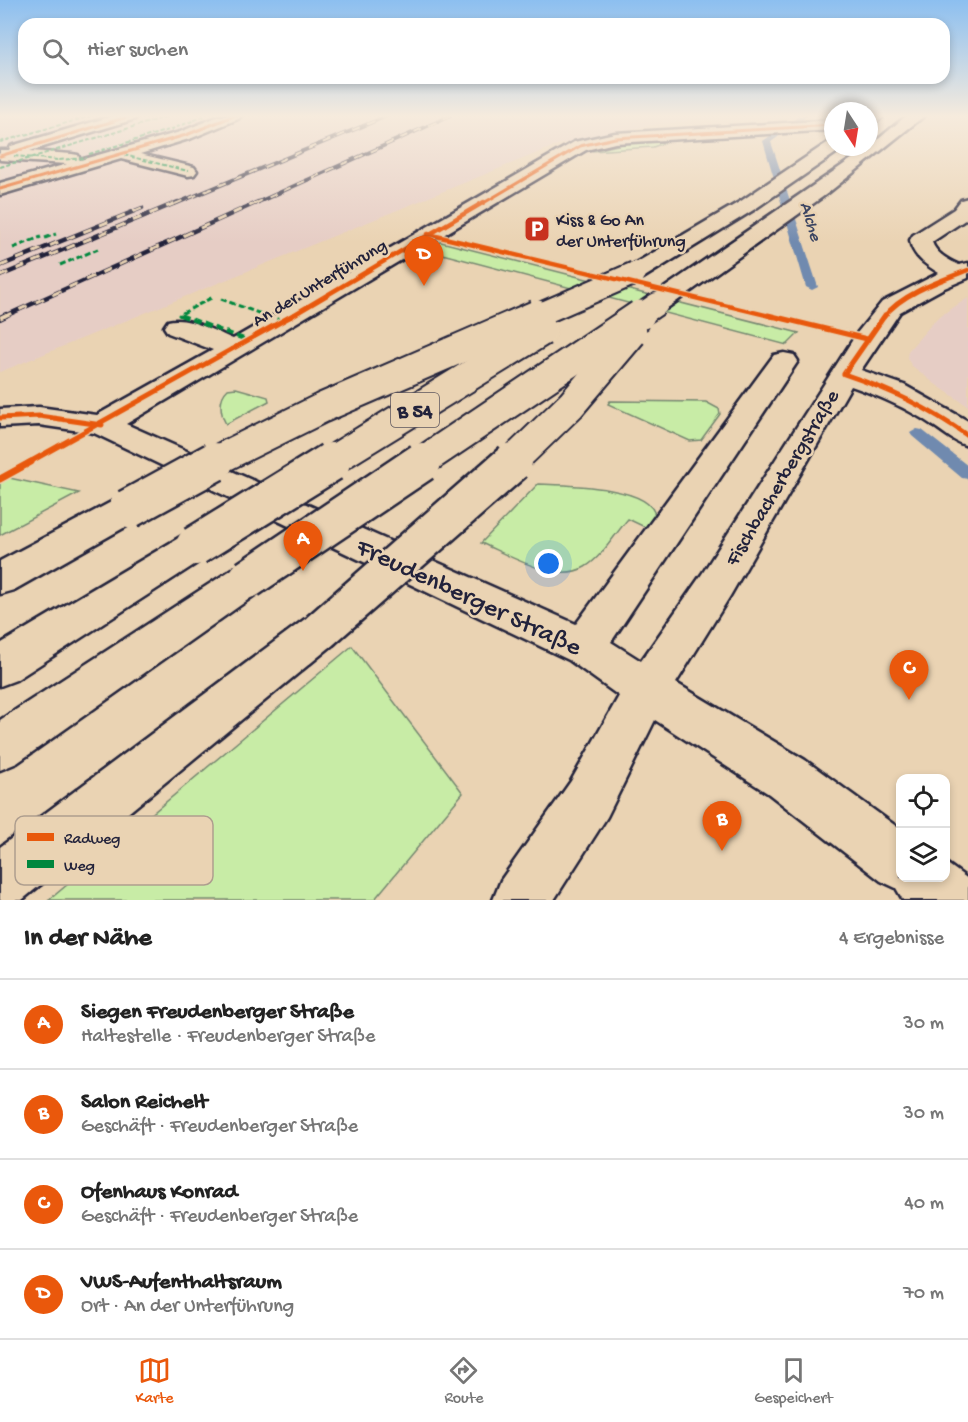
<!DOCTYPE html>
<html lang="de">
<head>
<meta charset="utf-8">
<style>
  body { margin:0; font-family:"Gochi Hand",sans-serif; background:#f2f2f2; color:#222 }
  .controls { position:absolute; right:18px; bottom:18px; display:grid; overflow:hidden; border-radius:12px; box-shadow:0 3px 9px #0003 }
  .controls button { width:54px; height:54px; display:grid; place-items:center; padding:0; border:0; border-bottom:2px solid #e0e0e0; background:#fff; color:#222; font:30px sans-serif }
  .compass { position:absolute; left:824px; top:102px; width:54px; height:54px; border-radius:50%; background:#fff; box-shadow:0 3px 9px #0003; rotate:168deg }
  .you { position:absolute; left:549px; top:564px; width:21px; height:21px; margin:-15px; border:4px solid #fff; border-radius:50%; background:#1a73e8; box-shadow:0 0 0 9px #1a73e833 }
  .badge { display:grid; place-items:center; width:39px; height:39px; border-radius:50%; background:#ea580c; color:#fff; font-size:20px; font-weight:700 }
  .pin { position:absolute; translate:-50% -50px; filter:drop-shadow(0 2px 3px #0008) }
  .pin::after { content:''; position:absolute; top:32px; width:21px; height:18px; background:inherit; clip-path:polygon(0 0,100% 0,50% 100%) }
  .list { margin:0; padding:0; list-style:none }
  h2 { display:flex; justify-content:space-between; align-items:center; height:78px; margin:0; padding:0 24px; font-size:26px }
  h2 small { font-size:20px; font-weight:400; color:#767676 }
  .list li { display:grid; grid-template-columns:39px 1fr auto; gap:18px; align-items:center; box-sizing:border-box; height:90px; padding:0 24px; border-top:2px solid #e0e0e0 }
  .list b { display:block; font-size:22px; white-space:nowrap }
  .list p { margin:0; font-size:20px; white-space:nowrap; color:#767676 }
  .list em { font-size:20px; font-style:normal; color:#767676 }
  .icon { flex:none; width:33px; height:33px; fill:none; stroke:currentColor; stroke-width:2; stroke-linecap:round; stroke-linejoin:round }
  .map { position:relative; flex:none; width:968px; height:900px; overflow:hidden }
  .search { position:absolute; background:#fff; box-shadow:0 3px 9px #0003; left:18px; right:18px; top:18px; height:66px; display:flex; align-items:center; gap:15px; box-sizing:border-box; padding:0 21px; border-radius:18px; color:#767676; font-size:22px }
  .sheet { height:438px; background:#fff }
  nav { display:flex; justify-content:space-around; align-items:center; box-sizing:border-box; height:84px; border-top:2px solid #e0e0e0; background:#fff; font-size:16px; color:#767676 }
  nav a { display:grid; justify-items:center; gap:3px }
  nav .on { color:#ea580c }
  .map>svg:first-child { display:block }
</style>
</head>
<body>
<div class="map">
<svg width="968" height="900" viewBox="0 0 968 900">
  <rect width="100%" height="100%" fill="#ead3b3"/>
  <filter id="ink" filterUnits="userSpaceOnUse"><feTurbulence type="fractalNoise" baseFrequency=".0167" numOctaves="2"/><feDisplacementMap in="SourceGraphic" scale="12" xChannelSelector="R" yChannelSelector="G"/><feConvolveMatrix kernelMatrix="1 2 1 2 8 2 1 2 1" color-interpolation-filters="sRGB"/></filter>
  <g filter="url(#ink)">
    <!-- built -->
    <g fill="#e6cdc5">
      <path d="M 0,116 L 730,116 L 651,125 L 557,145 L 0,372 Z"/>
      <path d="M 968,298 L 968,406 L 935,384 L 911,365 L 907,358 L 908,351 L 937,318 Z"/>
    </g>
    <!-- green -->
    <g fill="#c8eca6" stroke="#758770" stroke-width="1.5">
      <path d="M 657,141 L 664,143 L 653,147 L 592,151 L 627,143 Z"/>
      <path d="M 440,242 L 441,242 L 799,333 L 787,345 L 427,250 Z"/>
      <path d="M 236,388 L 268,397 L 269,401 L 226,424 C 220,413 218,398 228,389 Z"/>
      <path d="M 610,401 L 706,402 L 719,409 L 720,414 L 701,440 L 690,441 L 608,404 Z"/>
      <path d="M 0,476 L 79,493 L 0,535 Z"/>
      <path d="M 538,484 C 560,485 652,485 655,516 C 656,520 653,525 651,530 L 628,519 C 615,534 602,557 585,567 C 556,584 508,555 481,543 Z"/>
      <path d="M 352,646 L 463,793 L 374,900 L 49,900 Z"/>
    </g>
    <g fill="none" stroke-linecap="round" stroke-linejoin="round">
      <!-- stream -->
      <g fill="#6f8aaf" fill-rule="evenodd">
        <path d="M 799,116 L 807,116 L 771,142 L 818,287 L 812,290 L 806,287 L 763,141 Z"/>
        <path d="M 917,429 L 922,430 L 968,466 L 968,479 L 962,478 L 912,436 L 910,433 Z"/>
      </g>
      <!-- minor casing -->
      <g stroke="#22223b" stroke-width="5">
        <g id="minor">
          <path d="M 113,116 L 138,116 L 135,119 L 30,151 L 72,154 L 78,155 L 80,160 L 180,132 L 219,116 L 241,116 L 238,119 L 192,138 L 140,154 L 194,167 L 197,171 L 194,175 L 188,176 L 121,159 L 0,195 L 0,183 L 67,164 L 0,160 L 0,150 L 9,150 L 11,146 Z"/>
          <path d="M 833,120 L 833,130 L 615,143 L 586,150 L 126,424 L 576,624 L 774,355 L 784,353 L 794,355 L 798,361 L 611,642 L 641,661 L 702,574 L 857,333 L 882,302 L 939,273 C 926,265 912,256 910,240 L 913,235 L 954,209 L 961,200 L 968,198 L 968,218 L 932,242 C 936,254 949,260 959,265 L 968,263 L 968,278 L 942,289 L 900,312 L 861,370 L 904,385 L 968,421 L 968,446 C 953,442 945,433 932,425 C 907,408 879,396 851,386 L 730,596 L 676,683 L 805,760 L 900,829 L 900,878 L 946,878 L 946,863 L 968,879 L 968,900 L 903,900 L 896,888 L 881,881 L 769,794 L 655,720 L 607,817 L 554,900 L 493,900 L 501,880 L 571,781 L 619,696 L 569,660 L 94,433 L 39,425 L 0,427 L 0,409 L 39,407 L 97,415 L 213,350 L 168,333 L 164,327 L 168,321 C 188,316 214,331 233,339 L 574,142 L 615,133 Z"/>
        </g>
      </g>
      <!-- highway casing -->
      <g stroke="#22223b" stroke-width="5">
        <g id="highway">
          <path d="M 869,116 L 884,116 L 875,124 L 869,126 Z"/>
          <path d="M 906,116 L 924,116 L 828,193 L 666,309 L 657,312 L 648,309 L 644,304 L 648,299 L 869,147 Z"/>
          <path d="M 833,142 L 833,147 L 842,147 L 839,151 L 755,209 L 643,278 L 635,280 L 627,278 L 623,273 L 627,268 L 741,201 L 827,143 Z"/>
          <path d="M 128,497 L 141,500 L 146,509 L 141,518 L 14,590 L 0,594 L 0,561 L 115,500 Z"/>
          <path d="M 195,532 L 208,536 L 214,546 L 208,556 L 16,680 L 0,686 L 0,644 L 182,536 Z"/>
          <path d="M 248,564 L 262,568 L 268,579 L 262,590 L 17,763 L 0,770 L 0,720 L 234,568 Z"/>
          <path d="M 320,614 L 335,619 L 341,631 L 335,643 L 22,900 L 0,900 L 0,847 L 305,619 Z"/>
        </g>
      </g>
      <!-- minor -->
      <use href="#minor" fill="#ead3b3" fill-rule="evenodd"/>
      <!-- highway -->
      <use href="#highway" fill="#ead3b3" fill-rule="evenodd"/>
      <!-- rail-far2 casing -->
      <g stroke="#22223b" stroke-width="4">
        <g id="rail-far2">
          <path d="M 175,204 L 387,116"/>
          <path d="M 254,204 L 450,116"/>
        </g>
      </g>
      <!-- rail-far1 casing -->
      <g stroke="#22223b" stroke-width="4.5">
        <g id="rail-far1">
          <path d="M 0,266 L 142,208"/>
          <path d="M 0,276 L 178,202"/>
          <path d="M 3,317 L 258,202"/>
        </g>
      </g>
      <!-- rail casing -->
      <g stroke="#22223b" stroke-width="6">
        <path id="rail" d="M 0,318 L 6,315"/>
      </g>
      <!-- rail-far2 -->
      <use href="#rail-far2" stroke="#ead3b3" stroke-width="2" stroke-dasharray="8" stroke-linecap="butt"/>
      <!-- rail-far1 -->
      <use href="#rail-far1" stroke="#ead3b3" stroke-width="3" stroke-dasharray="9" stroke-linecap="butt"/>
      <!-- rail -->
      <use href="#rail" stroke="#ead3b3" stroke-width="4" stroke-dasharray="12" stroke-linecap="butt"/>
      <!-- highway-bridge-far2 casing -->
      <g stroke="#22223b" stroke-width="26" stroke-linecap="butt">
        <g id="highway-bridge-far2">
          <path d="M 534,317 L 635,273"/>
          <path d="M 638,317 L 657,304"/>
        </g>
      </g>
      <!-- highway-bridge-far1 casing -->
      <g stroke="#22223b" stroke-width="33" stroke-linecap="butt">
        <g id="highway-bridge-far1">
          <path d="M 211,463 L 322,408 L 537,315"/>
          <path d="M 328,463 L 542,331"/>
          <path d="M 420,463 L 640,315"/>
          <path d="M 511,463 L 571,405 L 632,333"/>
        </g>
      </g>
      <!-- highway-bridge casing -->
      <g stroke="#22223b" stroke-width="43" stroke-linecap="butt">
        <g id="highway-bridge">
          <path d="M 128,509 L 214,462"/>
          <path d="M 195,546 L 331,462"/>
          <path d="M 248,579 L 422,462"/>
          <path d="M 320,631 L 513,462"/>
        </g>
      </g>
      <!-- highway-bridge-far2 -->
      <use href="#highway-bridge-far2" stroke="#ead3b3" stroke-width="22"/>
      <!-- highway-bridge-far1 -->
      <use href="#highway-bridge-far1" stroke="#ead3b3" stroke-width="29"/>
      <!-- highway-bridge -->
      <use href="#highway-bridge" stroke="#ead3b3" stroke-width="38"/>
      <!-- quiet-far2 -->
      <g stroke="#00873e" stroke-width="2" stroke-dasharray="4.5 2" stroke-linecap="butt">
        <path d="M 0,142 L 91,116"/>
        <path d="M 89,154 L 172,129 L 205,116"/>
        <path d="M 124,155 L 188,171"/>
        <path d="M 14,156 L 58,160 L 86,158"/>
        <path d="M 0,167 L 169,116"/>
      </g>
      <!-- quiet-far1 -->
      <g stroke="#00873e" stroke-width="3" stroke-dasharray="6 3" stroke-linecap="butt">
        <path d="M 45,238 L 56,234"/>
        <path d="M 13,248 L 41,237"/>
        <path d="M 60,265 L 98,249"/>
        <path d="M 221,299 L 269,317"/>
        <path d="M 184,317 L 179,315 L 213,297"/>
      </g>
      <!-- quiet -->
      <g stroke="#00873e" stroke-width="4" stroke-dasharray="8 4" stroke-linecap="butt">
        <path d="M 180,315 L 249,341"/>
        <path d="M 265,315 L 281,321"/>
      </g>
      <!-- cycleway-far3 casing -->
      <g stroke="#ead3b3" stroke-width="5">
        <g id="cycleway-far3">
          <path d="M 0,156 L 130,116"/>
          <path d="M 0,189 L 186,135 L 233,116"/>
          <path d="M 482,204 L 580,146 L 615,138 L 833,125"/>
        </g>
      </g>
      <!-- cycleway-far2 casing -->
      <g stroke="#ead3b3" stroke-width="7">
        <g id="cycleway-far2">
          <path d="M 428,234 L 774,317"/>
          <path d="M 290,317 L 484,202"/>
          <path d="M 884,317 C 900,294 942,280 968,270"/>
        </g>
      </g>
      <!-- cycleway-far1 casing -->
      <g stroke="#ead3b3" stroke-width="8">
        <g id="cycleway-far1">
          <path d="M 768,315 L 867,339"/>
          <path d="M 885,315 L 844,374 C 891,390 927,407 968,436"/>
          <path d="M 0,418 L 39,416 L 102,425"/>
          <path d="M 28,463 L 293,315"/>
        </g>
      </g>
      <!-- cycleway casing -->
      <g stroke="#ead3b3" stroke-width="10">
        <path id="cycleway" d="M 0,479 L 31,462"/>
      </g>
      <!-- cycleway-far3 -->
      <use href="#cycleway-far3" stroke="#e8590c" stroke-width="3"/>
      <!-- cycleway-far2 -->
      <use href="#cycleway-far2" stroke="#e8590c" stroke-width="4.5"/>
      <!-- cycleway-far1 -->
      <use href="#cycleway-far1" stroke="#e8590c" stroke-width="5"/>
      <!-- cycleway -->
      <use href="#cycleway" stroke="#e8590c" stroke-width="7"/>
    </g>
  </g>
  <!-- sky -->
  <linearGradient id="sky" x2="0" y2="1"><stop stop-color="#8cbff0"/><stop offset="0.48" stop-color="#f6ebdd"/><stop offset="1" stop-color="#f6ebdd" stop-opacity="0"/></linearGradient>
  <rect width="968" height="242" fill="url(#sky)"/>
  <!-- icons -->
  <defs>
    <g id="parking-square" transform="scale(1.35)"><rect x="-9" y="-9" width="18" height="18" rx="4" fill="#c8321e" stroke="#ead3b3"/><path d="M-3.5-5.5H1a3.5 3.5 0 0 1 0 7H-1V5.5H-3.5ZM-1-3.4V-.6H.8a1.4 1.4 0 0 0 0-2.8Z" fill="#fff"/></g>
  </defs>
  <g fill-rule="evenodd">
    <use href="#parking-square" x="537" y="229"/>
  </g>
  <g text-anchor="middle" stroke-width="5" stroke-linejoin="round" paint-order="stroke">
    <!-- far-poi labels -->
    <g font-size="18" fill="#22223b" stroke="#ead3b3" text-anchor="start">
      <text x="556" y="225">Kiss &amp; Go An<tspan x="556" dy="21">der Unterführung</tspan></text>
    </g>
    <!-- far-water labels -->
    <g font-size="18" font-style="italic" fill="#3c4562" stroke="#ead3b3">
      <text transform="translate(812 221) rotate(73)" y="6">Alche</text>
    </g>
    <!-- far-street labels -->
    <g font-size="18" fill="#22223b" stroke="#ead3b3">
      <text transform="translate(319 282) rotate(-31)" y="6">An der Unterführung</text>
    </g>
    <!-- shield labels -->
    <rect fill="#ead3b3" stroke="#5e575f" stroke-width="1.5" x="391" y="393" width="48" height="34" rx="4.5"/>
    <g font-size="20" font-weight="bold" fill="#22223b">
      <text x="415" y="417">B 54</text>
    </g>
    <!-- street labels -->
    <g font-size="21" fill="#22223b" stroke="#ead3b3">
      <text transform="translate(781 477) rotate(-59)" y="7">Fischbacherbergstraße</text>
    </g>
    <!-- near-street labels -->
    <g font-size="26" fill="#22223b" stroke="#ead3b3">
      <text transform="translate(470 595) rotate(25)" y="9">Freudenberger Straße</text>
    </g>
  </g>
  <!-- legend -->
  <rect x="15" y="816" width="198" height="69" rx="9" fill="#ead3b3" stroke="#ae9e8f" stroke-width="1.5"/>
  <rect x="27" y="833" width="27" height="8" fill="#e8590c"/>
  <rect x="27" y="860" width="27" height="8" fill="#00873e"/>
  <g font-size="16" fill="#22223b">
    <text x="64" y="843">Radweg</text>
    <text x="64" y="870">Weg</text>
  </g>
</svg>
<div class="controls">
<button><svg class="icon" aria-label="locate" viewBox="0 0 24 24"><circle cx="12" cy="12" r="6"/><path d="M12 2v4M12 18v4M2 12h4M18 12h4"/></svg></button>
<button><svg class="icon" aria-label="layers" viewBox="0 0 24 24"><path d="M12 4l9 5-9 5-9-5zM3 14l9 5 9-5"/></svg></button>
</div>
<svg class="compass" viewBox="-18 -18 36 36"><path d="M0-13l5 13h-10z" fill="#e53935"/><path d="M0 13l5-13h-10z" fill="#767676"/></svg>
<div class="you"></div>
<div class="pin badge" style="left:303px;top:571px">A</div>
<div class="pin badge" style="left:722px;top:851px">B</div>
<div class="pin badge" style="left:909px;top:700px">C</div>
<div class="pin badge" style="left:424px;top:286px">D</div>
<div class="search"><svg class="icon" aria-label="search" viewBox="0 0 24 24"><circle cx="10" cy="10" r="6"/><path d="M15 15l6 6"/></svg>Hier suchen</div>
</div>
<section class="sheet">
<h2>In der Nähe<small>4 Ergebnisse</small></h2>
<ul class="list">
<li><span class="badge">A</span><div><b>Siegen Freudenberger Straße</b><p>Haltestelle · Freudenberger Straße</p></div><em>30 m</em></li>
<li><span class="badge">B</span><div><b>Salon Reichelt</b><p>Geschäft · Freudenberger Straße</p></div><em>30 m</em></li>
<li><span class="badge">C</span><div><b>Ofenhaus Konrad</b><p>Geschäft · Freudenberger Straße</p></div><em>40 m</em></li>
<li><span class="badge">D</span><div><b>VWS-Aufenthaltsraum</b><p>Ort · An der Unterführung</p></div><em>70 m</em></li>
</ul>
</section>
<nav>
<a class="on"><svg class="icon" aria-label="map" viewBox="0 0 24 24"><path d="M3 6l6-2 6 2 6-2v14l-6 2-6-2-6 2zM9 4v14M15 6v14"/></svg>Karte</a>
<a><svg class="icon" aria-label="directions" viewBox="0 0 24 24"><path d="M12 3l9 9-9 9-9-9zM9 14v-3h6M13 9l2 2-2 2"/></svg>Route</a>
<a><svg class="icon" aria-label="saved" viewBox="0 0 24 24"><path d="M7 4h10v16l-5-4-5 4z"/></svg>Gespeichert</a>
</nav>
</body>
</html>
